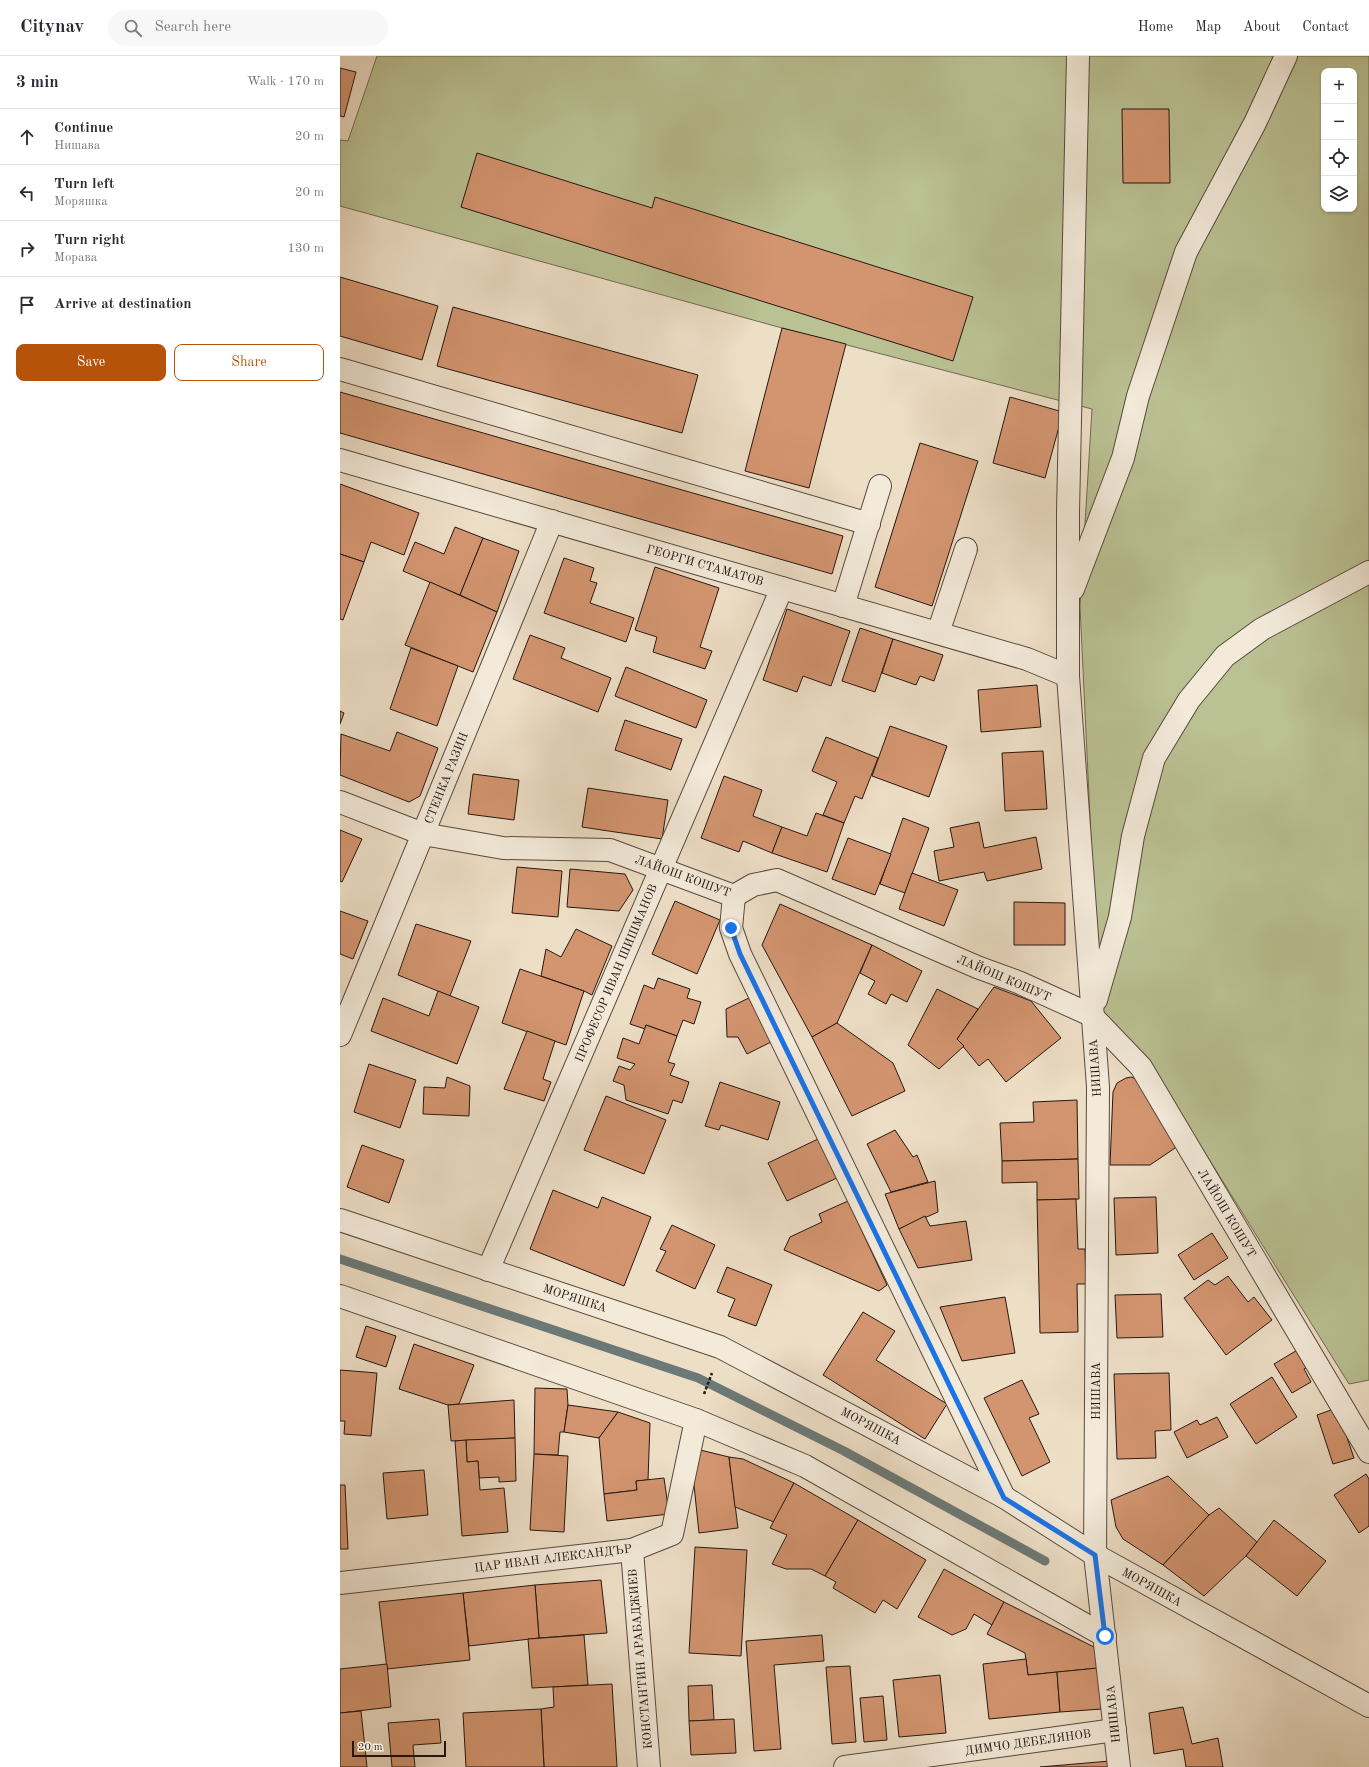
<!DOCTYPE html>
<html lang="en">
<head>
<meta charset="utf-8">
<style>
  body { margin:0; font-family:"Old Standard TT",serif; background:#f7f7f7; color:#2b2b33 }
  .controls { position:absolute; right:12px; top:12px; display:grid; overflow:hidden; border-radius:8px; box-shadow:0 1px 3px #0004 }
  .controls button { width:36px; height:36px; display:grid; place-items:center; padding:0; border:0; border-bottom:1px solid #e1e1e2; background:#fff; color:#2b2b33; font:20px sans-serif }
  .scale { position:absolute; left:12px; bottom:10px; width:94px; box-sizing:border-box; padding-left:4px; border:2px solid #261711; border-top:0; font-size:11px; line-height:14px; white-space:nowrap; color:#261711; -webkit-text-stroke:3px #f3eada; paint-order:stroke }
  .stop { position:absolute; width:12px; height:12px; margin:-9px; border:3px solid #1a73e8; border-radius:50%; background:#fff }
  .stop.end { background:#1a73e8; border-color:#fff; box-shadow:0 1px 4px #0008 }
  .list { margin:0; padding:0; list-style:none }
  h2 { display:flex; justify-content:space-between; align-items:center; height:52px; margin:0; padding:0 16px; font-size:17px }
  h2 small { font-size:13px; font-weight:400; color:#7c7c81 }
  .list li { display:grid; grid-template-columns:26px 1fr auto; gap:12px; align-items:center; box-sizing:border-box; height:56px; padding:0 16px; border-top:1px solid #e1e1e2 }
  .list b { display:block; font-size:15px; white-space:nowrap }
  .list p { margin:0; font-size:13px; white-space:nowrap; color:#7c7c81 }
  .list em { font-size:13px; font-style:normal; color:#7c7c81 }
  .actions { display:flex; gap:8px; padding:12px 16px }
  .actions a { flex:1; padding:9px 0; border:1px solid #b45309; border-radius:8px; text-align:center; font-size:14px; color:#b45309 }
  .actions .main { background:#b45309; color:#fff }
  .icon { flex:none; width:22px; height:22px; fill:none; stroke:currentColor; stroke-width:2; stroke-linecap:round; stroke-linejoin:round }
  .map { position:relative; flex:none; width:1029px; height:1711px; overflow:hidden }
  header { display:flex; align-items:center; gap:24px; box-sizing:border-box; height:56px; padding:0 20px; background:#fff; border-bottom:1px solid #e1e1e2 }
  header strong { font-size:19px }
  nav { display:flex; gap:22px; margin-inline-start:auto; font-size:14px }
  .search { width:280px; height:36px; background:#f7f7f7; display:flex; align-items:center; gap:10px; box-sizing:border-box; padding:0 14px; border-radius:22px; color:#7c7c81; font-size:15px }
  main { display:flex }
  aside { flex:1; background:#fff }
  .map>svg:first-child { display:block }
</style>
</head>
<body>
<header>
<strong>Citynav</strong>
<div class="search"><svg class="icon" aria-label="search" viewBox="0 0 24 24"><circle cx="10" cy="10" r="6"/><path d="M15 15l6 6"/></svg>Search here</div>
<nav><a>Home</a><a>Map</a><a>About</a><a>Contact</a></nav>
</header>
<main>
<aside>
<h2>3 min<small>Walk · 170 m</small></h2>
<ul class="list">
<li><svg class="icon" aria-label="ahead" viewBox="0 0 24 24"><path d="M12 20V5M6 11l6-6 6 6"/></svg><div><b>Continue</b><p>Нишава</p></div><em>20 m</em></li>
<li><svg class="icon" aria-label="left" viewBox="0 0 24 24"><path d="M17 20v-9H6M10 6l-5 5 5 5"/></svg><div><b>Turn left</b><p>Моряшка</p></div><em>20 m</em></li>
<li><svg class="icon" aria-label="right" viewBox="0 0 24 24"><path d="M7 20v-9h11M14 6l5 5-5 5"/></svg><div><b>Turn right</b><p>Морава</p></div><em>130 m</em></li>
<li><svg class="icon" aria-label="arrive" viewBox="0 0 24 24"><path d="M6 21V4h12l-3 4 3 4H6"/></svg><div><b>Arrive at destination</b></div></li>
</ul>
<div class="actions"><a class="main">Save</a><a>Share</a></div>
</aside>
<div class="map">
<svg width="1029" height="1711" viewBox="0 0 1029 1711">
  <rect width="100%" height="100%" fill="#eddec6"/>
  <filter id="stains"><feTurbulence type="fractalNoise" baseFrequency=".005" numOctaves="4"/><feColorMatrix values="0 0 0 0 .2 0 0 0 0 .09 0 0 0 0 .02 0 0 0 .5 -.17"/></filter>
  <radialGradient id="worn" r=".72"><stop offset=".6" stop-color="#630" stop-opacity="0"/><stop offset="1" stop-color="#630" stop-opacity=".3"/></radialGradient>
  <!-- green -->
  <path fill="#bac193" stroke="#706c52" fill-rule="evenodd" d="M 37,0 L 1029,0 L 1029,1324 L 1009,1328 L 811,1010 L 759,951 L 740,550 L 752,353 L 442,272 L 0,150 L 0,84 L 8,85 ZM 984,15 L 1014,15 L 1014,153 L 984,153 Z"/>
  <g fill="none" stroke-linecap="round" stroke-linejoin="round">
    <!-- stream -->
    <path stroke="#6c7976" stroke-width="9" d="M 0,1203 L 358,1322 L 504,1395 L 705,1505"/>
  </g>
  <!-- building -->
  <g fill="#d39570" stroke="#261711">
    <path d="M 0,12 L 16,16 L 4,61 L 0,60 Z"/>
    <path d="M 782,53 L 829,53 L 830,127 L 783,127 Z"/>
    <path d="M 137,97 L 312,152 L 315,141 L 633,241 L 613,305 L 121,151 Z"/>
    <path d="M 0,221 L 98,250 L 82,304 L 0,280 Z"/>
    <path d="M 113,251 L 358,319 L 342,377 L 97,310 Z"/>
    <path d="M 442,272 L 506,288 L 469,432 L 405,415 Z"/>
    <path d="M 0,336 L 503,480 L 492,518 L 0,377 Z"/>
    <path d="M 670,341 L 723,356 L 705,422 L 653,407 Z"/>
    <path d="M 580,387 L 638,405 L 592,550 L 535,531 Z"/>
    <path d="M 0,428 L 79,457 L 64,499 L 31,486 L 24,506 L 0,498 Z"/>
    <path d="M 115,471 L 143,482 L 120,539 L 63,515 L 75,486 L 104,498 Z"/>
    <path d="M 143,482 L 179,495 L 157,556 L 120,539 Z"/>
    <path d="M 0,498 L 24,506 L 3,564 L 0,563 Z"/>
    <path d="M 224,502 L 254,512 L 250,525 L 257,527 L 250,547 L 294,562 L 286,586 L 204,557 Z"/>
    <path d="M 315,511 L 379,532 L 360,591 L 372,595 L 365,613 L 313,596 L 317,581 L 295,574 Z"/>
    <path d="M 90,526 L 157,556 L 133,616 L 65,589 Z"/>
    <path d="M 447,553 L 510,575 L 491,630 L 463,620 L 457,636 L 423,624 Z"/>
    <path d="M 520,572 L 553,583 L 535,636 L 502,625 Z"/>
    <path d="M 190,579 L 225,592 L 221,602 L 271,622 L 258,656 L 173,623 Z"/>
    <path d="M 553,583 L 603,599 L 594,625 L 580,620 L 576,629 L 542,617 Z"/>
    <path d="M 71,592 L 118,610 L 97,670 L 50,653 Z"/>
    <path d="M 286,611 L 367,644 L 356,672 L 275,640 Z"/>
    <path d="M 697,629 L 701,671 L 641,676 L 638,634 Z"/>
    <path d="M 0,655 L 4,657 L 0,668 Z"/>
    <path d="M 285,664 L 342,683 L 331,714 L 275,694 Z"/>
    <path d="M 550,670 L 607,690 L 589,741 L 532,720 Z"/>
    <path d="M 57,676 L 98,692 L 80,740 L 69,746 L 0,719 L 1,678 L 50,695 Z"/>
    <path d="M 486,681 L 538,702 L 522,743 L 515,740 L 504,767 L 483,759 L 497,726 L 472,715 Z"/>
    <path d="M 703,695 L 707,753 L 665,755 L 662,697 Z"/>
    <path d="M 133,718 L 179,724 L 174,764 L 128,758 Z"/>
    <path d="M 384,720 L 422,734 L 413,760 L 442,771 L 432,797 L 403,785 L 399,796 L 361,782 Z"/>
    <path d="M 248,732 L 328,744 L 322,783 L 242,771 Z"/>
    <path d="M 476,757 L 504,767 L 487,816 L 432,797 L 442,771 L 467,780 Z"/>
    <path d="M 563,762 L 589,772 L 565,837 L 540,828 Z"/>
    <path d="M 639,766 L 644,792 L 696,781 L 702,813 L 647,825 L 644,816 L 599,825 L 594,795 L 614,791 L 610,772 Z"/>
    <path d="M 0,774 L 22,783 L 2,826 L 0,825 Z"/>
    <path d="M 508,782 L 551,798 L 535,839 L 492,823 Z"/>
    <path d="M 177,811 L 222,815 L 218,861 L 172,857 Z"/>
    <path d="M 230,813 L 285,818 L 293,834 L 279,855 L 227,851 Z"/>
    <path d="M 572,817 L 618,834 L 604,870 L 559,853 Z"/>
    <path d="M 335,845 L 380,864 L 357,918 L 312,898 Z"/>
    <path d="M 674,846 L 725,847 L 725,889 L 674,889 Z"/>
    <path d="M 440,848 L 532,889 L 497,967 L 472,981 L 422,889 Z"/>
    <path d="M 0,855 L 28,865 L 13,903 L 0,898 Z"/>
    <path d="M 76,868 L 131,885 L 110,940 L 58,919 Z"/>
    <path d="M 236,873 L 272,890 L 252,939 L 244,935 L 201,920 L 206,893 L 221,901 Z"/>
    <path d="M 532,889 L 582,915 L 567,946 L 551,938 L 546,948 L 528,938 L 535,925 L 520,917 Z"/>
    <path d="M 180,913 L 244,935 L 226,989 L 162,967 Z"/>
    <path d="M 318,922 L 350,933 L 347,942 L 361,946 L 354,968 L 343,964 L 337,980 L 306,969 L 305,973 L 290,968 L 304,929 L 314,933 Z"/>
    <path d="M 654,931 L 691,945 L 721,982 L 666,1026 L 648,1003 L 639,1010 L 617,983 Z"/>
    <path d="M 597,933 L 638,953 L 617,983 L 624,990 L 599,1013 L 568,989 Z"/>
    <path d="M 98,935 L 139,951 L 117,1008 L 31,975 L 43,942 L 89,960 Z"/>
    <path d="M 411,941 L 433,985 L 407,998 L 398,981 L 387,981 L 386,953 Z"/>
    <path d="M 497,967 L 553,1007 L 565,1035 L 512,1060 L 472,981 Z"/>
    <path d="M 306,969 L 337,980 L 328,1006 L 335,1008 L 330,1019 L 349,1026 L 342,1047 L 333,1044 L 328,1058 L 286,1044 L 284,1029 L 273,1025 L 279,1010 L 290,1014 L 295,1008 L 277,1002 L 283,982 L 299,988 Z"/>
    <path d="M 187,975 L 215,985 L 203,1023 L 211,1026 L 204,1045 L 164,1033 Z"/>
    <path d="M 29,1008 L 76,1024 L 60,1072 L 14,1056 Z"/>
    <path d="M 107,1021 L 130,1030 L 129,1060 L 83,1058 L 84,1031 L 105,1032 Z"/>
    <path d="M 791,1021 L 796,1023 L 838,1090 L 810,1109 L 770,1109 L 773,1036 L 777,1027 L 786,1022 Z"/>
    <path d="M 380,1026 L 440,1046 L 428,1084 L 381,1069 L 379,1074 L 365,1070 Z"/>
    <path d="M 266,1040 L 326,1064 L 304,1118 L 244,1094 Z"/>
    <path d="M 737,1044 L 738,1103 L 662,1105 L 660,1067 L 694,1066 L 693,1046 Z"/>
    <path d="M 555,1074 L 573,1101 L 577,1099 L 588,1126 L 551,1136 L 527,1088 Z"/>
    <path d="M 478,1083 L 497,1122 L 447,1145 L 428,1107 Z"/>
    <path d="M 22,1089 L 64,1104 L 49,1147 L 7,1131 Z"/>
    <path d="M 738,1103 L 739,1143 L 697,1144 L 697,1126 L 662,1127 L 662,1105 Z"/>
    <path d="M 595,1125 L 598,1156 L 559,1173 L 545,1138 Z"/>
    <path d="M 213,1134 L 258,1152 L 262,1141 L 311,1161 L 284,1230 L 190,1193 Z"/>
    <path d="M 816,1141 L 818,1197 L 776,1199 L 774,1142 Z"/>
    <path d="M 736,1143 L 738,1193 L 745,1193 L 746,1228 L 737,1228 L 738,1276 L 700,1277 L 697,1144 Z"/>
    <path d="M 508,1145 L 547,1229 L 539,1235 L 444,1194 L 450,1181 L 482,1166 L 479,1158 Z"/>
    <path d="M 585,1160 L 590,1170 L 626,1165 L 632,1204 L 578,1212 L 559,1173 Z"/>
    <path d="M 332,1169 L 375,1189 L 355,1233 L 316,1215 L 326,1195 L 320,1193 Z"/>
    <path d="M 872,1177 L 888,1202 L 854,1224 L 838,1199 Z"/>
    <path d="M 387,1211 L 432,1229 L 416,1270 L 388,1260 L 395,1243 L 377,1236 Z"/>
    <path d="M 888,1220 L 908,1246 L 914,1241 L 932,1264 L 886,1299 L 844,1242 L 868,1224 L 875,1229 Z"/>
    <path d="M 821,1238 L 823,1281 L 777,1282 L 775,1239 Z"/>
    <path d="M 665,1241 L 675,1297 L 622,1305 L 600,1251 Z"/>
    <path d="M 523,1256 L 555,1275 L 536,1304 L 607,1348 L 585,1383 L 483,1319 Z"/>
    <path d="M 26,1270 L 56,1280 L 46,1311 L 16,1301 Z"/>
    <path d="M 74,1288 L 134,1309 L 119,1348 L 108,1349 L 59,1333 Z"/>
    <path d="M 959,1293 L 970,1310 L 964,1313 L 971,1326 L 952,1337 L 934,1308 Z"/>
    <path d="M 0,1314 L 37,1317 L 31,1380 L 4,1378 L 5,1365 L 0,1365 Z"/>
    <path d="M 829,1317 L 831,1374 L 815,1375 L 816,1402 L 777,1403 L 774,1318 Z"/>
    <path d="M 932,1321 L 957,1361 L 916,1388 L 890,1348 Z"/>
    <path d="M 682,1324 L 699,1358 L 689,1362 L 710,1406 L 682,1420 L 644,1342 Z"/>
    <path d="M 195,1332 L 227,1333 L 228,1349 L 224,1376 L 220,1376 L 218,1399 L 194,1398 Z"/>
    <path d="M 174,1344 L 175,1382 L 111,1385 L 108,1349 Z"/>
    <path d="M 228,1349 L 278,1356 L 259,1382 L 224,1376 Z"/>
    <path d="M 997,1352 L 1014,1402 L 993,1408 L 977,1359 Z"/>
    <path d="M 278,1356 L 310,1367 L 308,1424 L 296,1425 L 297,1434 L 264,1438 L 259,1382 Z"/>
    <path d="M 877,1361 L 888,1381 L 847,1402 L 834,1376 L 857,1364 L 860,1369 Z"/>
    <path d="M 175,1382 L 176,1425 L 159,1426 L 159,1421 L 139,1422 L 138,1405 L 127,1406 L 126,1384 Z"/>
    <path d="M 126,1384 L 127,1406 L 138,1405 L 140,1434 L 164,1432 L 168,1476 L 122,1480 L 115,1385 Z"/>
    <path d="M 356,1393 L 389,1401 L 398,1472 L 359,1477 L 352,1410 Z"/>
    <path d="M 194,1398 L 228,1400 L 224,1476 L 190,1474 Z"/>
    <path d="M 389,1401 L 403,1403 L 454,1427 L 434,1466 L 395,1451 Z"/>
    <path d="M 84,1414 L 88,1459 L 47,1463 L 43,1417 Z"/>
    <path d="M 1026,1418 L 1029,1423 L 1029,1470 L 1019,1477 L 994,1439 Z"/>
    <path d="M 828,1420 L 869,1459 L 823,1509 L 783,1483 L 776,1471 L 771,1444 Z"/>
    <path d="M 324,1422 L 329,1458 L 267,1465 L 264,1438 L 297,1434 L 296,1425 Z"/>
    <path d="M 454,1427 L 518,1464 L 485,1520 L 471,1513 L 446,1513 L 432,1508 L 447,1479 L 430,1472 Z"/>
    <path d="M 0,1429 L 5,1429 L 8,1493 L 0,1493 Z"/>
    <path d="M 879,1452 L 917,1486 L 906,1500 L 864,1540 L 823,1509 L 869,1459 Z"/>
    <path d="M 518,1464 L 586,1504 L 557,1553 L 543,1544 L 535,1557 L 493,1532 L 496,1526 L 485,1520 Z"/>
    <path d="M 934,1464 L 986,1505 L 957,1540 L 906,1500 Z"/>
    <path d="M 355,1491 L 407,1494 L 401,1600 L 349,1597 Z"/>
    <path d="M 604,1513 L 664,1546 L 652,1569 L 634,1558 L 626,1573 L 612,1579 L 578,1561 Z"/>
    <path d="M 261,1524 L 267,1577 L 199,1582 L 195,1529 Z"/>
    <path d="M 195,1529 L 199,1582 L 129,1590 L 123,1537 Z"/>
    <path d="M 123,1537 L 130,1604 L 47,1613 L 39,1546 Z"/>
    <path d="M 664,1546 L 756,1592 L 758,1612 L 688,1619 L 685,1597 L 647,1578 Z"/>
    <path d="M 244,1579 L 248,1629 L 192,1632 L 188,1583 Z"/>
    <path d="M 482,1579 L 484,1605 L 434,1609 L 441,1693 L 414,1695 L 406,1585 Z"/>
    <path d="M 686,1603 L 688,1619 L 717,1616 L 720,1656 L 649,1663 L 643,1608 Z"/>
    <path d="M 47,1608 L 51,1651 L 0,1657 L 0,1613 Z"/>
    <path d="M 510,1610 L 516,1686 L 492,1688 L 486,1611 Z"/>
    <path d="M 758,1612 L 762,1653 L 720,1656 L 717,1616 Z"/>
    <path d="M 600,1619 L 606,1677 L 559,1681 L 553,1624 Z"/>
    <path d="M 272,1628 L 277,1711 L 204,1711 L 201,1653 L 214,1651 L 213,1631 Z"/>
    <path d="M 372,1629 L 374,1664 L 349,1665 L 348,1630 Z"/>
    <path d="M 543,1640 L 547,1684 L 524,1686 L 520,1642 Z"/>
    <path d="M 843,1651 L 852,1688 L 878,1682 L 883,1711 L 846,1711 L 843,1693 L 814,1698 L 809,1657 Z"/>
    <path d="M 201,1653 L 204,1711 L 126,1711 L 123,1657 Z"/>
    <path d="M 21,1655 L 27,1711 L 0,1711 L 0,1657 Z"/>
    <path d="M 99,1663 L 101,1687 L 73,1689 L 75,1711 L 52,1711 L 48,1667 Z"/>
    <path d="M 394,1663 L 396,1697 L 351,1699 L 349,1665 Z"/>
    <path d="M 770,1705 L 770,1711 L 700,1711 Z"/>
  </g>
  <g fill="none" stroke-linecap="round" stroke-linejoin="round">
    <!-- minor casing -->
    <g stroke="#58493e" stroke-width="24">
      <g id="minor">
        <path d="M 738,0 L 728,456 L 728,620 L 758,1031 L 755,1499 L 779,1711"/>
        <path d="M 0,313 L 529,468"/>
        <path d="M 0,404 L 687,603 L 728,620"/>
        <path d="M 733,533 L 783,402 L 798,340 L 846,196 L 915,67 L 946,0"/>
        <path d="M 503,550 L 540,430"/>
        <path d="M 598,577 L 626,493"/>
        <path d="M 0,746 L 83,778 L 163,792 L 270,794 L 394,840 L 413,829 L 437,824 L 637,911 L 678,926 L 751,959 L 801,1011 L 1029,1396"/>
        <path d="M 394,840 L 391,872 L 400,898 L 664,1441"/>
        <path d="M 756,944 L 780,861 L 793,780 L 814,702 L 849,644 L 885,600 L 922,573 L 1029,516"/>
        <path d="M 0,979 L 212,465"/>
        <path d="M 0,1164 L 380,1291 L 664,1441 L 755,1499 L 1029,1650"/>
        <path d="M 148,1214 L 442,532"/>
        <path d="M 0,1240 L 356,1364 L 465,1410 L 765,1580"/>
        <path d="M 292,1494 L 309,1711"/>
        <path d="M 0,1527 L 292,1494 L 332,1478 L 356,1364"/>
        <path d="M 505,1711 L 775,1674"/>
      </g>
    </g>
    <!-- path -->
    <path stroke="#261711" stroke-width="2.5" stroke-dasharray="3 2" stroke-linecap="butt" d="M 364,1338 L 372,1317"/>
    <!-- minor -->
    <use href="#minor" stroke="#f3eada" stroke-width="22"/>
  </g>
  <g fill="none" stroke-linecap="round" stroke-linejoin="round">
    <!-- route -->
    <path stroke="#1a73e8" stroke-width="5" d="M 391,872 L 400,898 L 664,1442 L 755,1499 L 765,1580"/>
  </g>
  <g text-anchor="middle" stroke-width="4" stroke-linejoin="round" paint-order="stroke">
    <!-- street labels -->
    <g font-size="12" fill="#261711" stroke="#f3eada">
      <text transform="translate(365 509) rotate(16)" y="4">ГЕОРГИ СТАМАТОВ</text>
      <text transform="translate(106 722) rotate(-68)" y="4">СТЕНКА РАЗИН</text>
      <text transform="translate(343 820) rotate(20)" y="4">ЛАЙОШ КОШУТ</text>
      <text transform="translate(276 917) rotate(-67)" y="4">ПРОФЕСОР ИВАН ШИШМАНОВ</text>
      <text transform="translate(664 922) rotate(23)" y="4">ЛАЙОШ КОШУТ</text>
      <text transform="translate(755 1012) rotate(-94)" y="4">НИШАВА</text>
      <text transform="translate(887 1157) rotate(59)" y="4">ЛАЙОШ КОШУТ</text>
      <text transform="translate(235 1242) rotate(18)" y="4">МОРЯШКА</text>
      <text transform="translate(756 1335) rotate(-90)" y="4">НИШАВА</text>
      <text transform="translate(531 1370) rotate(28)" y="4">МОРЯШКА</text>
      <text transform="translate(213 1502) rotate(-7)" y="4">ЦАР ИВАН АЛЕКСАНДЪР</text>
      <text transform="translate(812 1531) rotate(29)" y="4">МОРЯШКА</text>
      <text transform="translate(300 1603) rotate(-95)" y="4">КОНСТАНТИН АРАБАДЖИЕВ</text>
      <text transform="translate(773 1658) rotate(-96)" y="4">НИШАВА</text>
      <text transform="translate(688 1686) rotate(-8)" y="4">ДИМЧО ДЕБЕЛЯНОВ</text>
    </g>
  </g>
  <rect width="100%" height="100%" filter="url(#stains)"/>
  <rect width="100%" height="100%" fill="url(#worn)"/>
</svg>
<div class="controls">
<button>+</button>
<button>−</button>
<button><svg class="icon" aria-label="locate" viewBox="0 0 24 24"><circle cx="12" cy="12" r="6"/><path d="M12 2v4M12 18v4M2 12h4M18 12h4"/></svg></button>
<button><svg class="icon" aria-label="layers" viewBox="0 0 24 24"><path d="M12 4l9 5-9 5-9-5zM3 14l9 5 9-5"/></svg></button>
</div>
<div class="scale">20 m</div>
<div class="stop" style="left:765px;top:1580px"></div>
<div class="stop end" style="left:391px;top:872px"></div>
</div>
</main>
</body>
</html>
